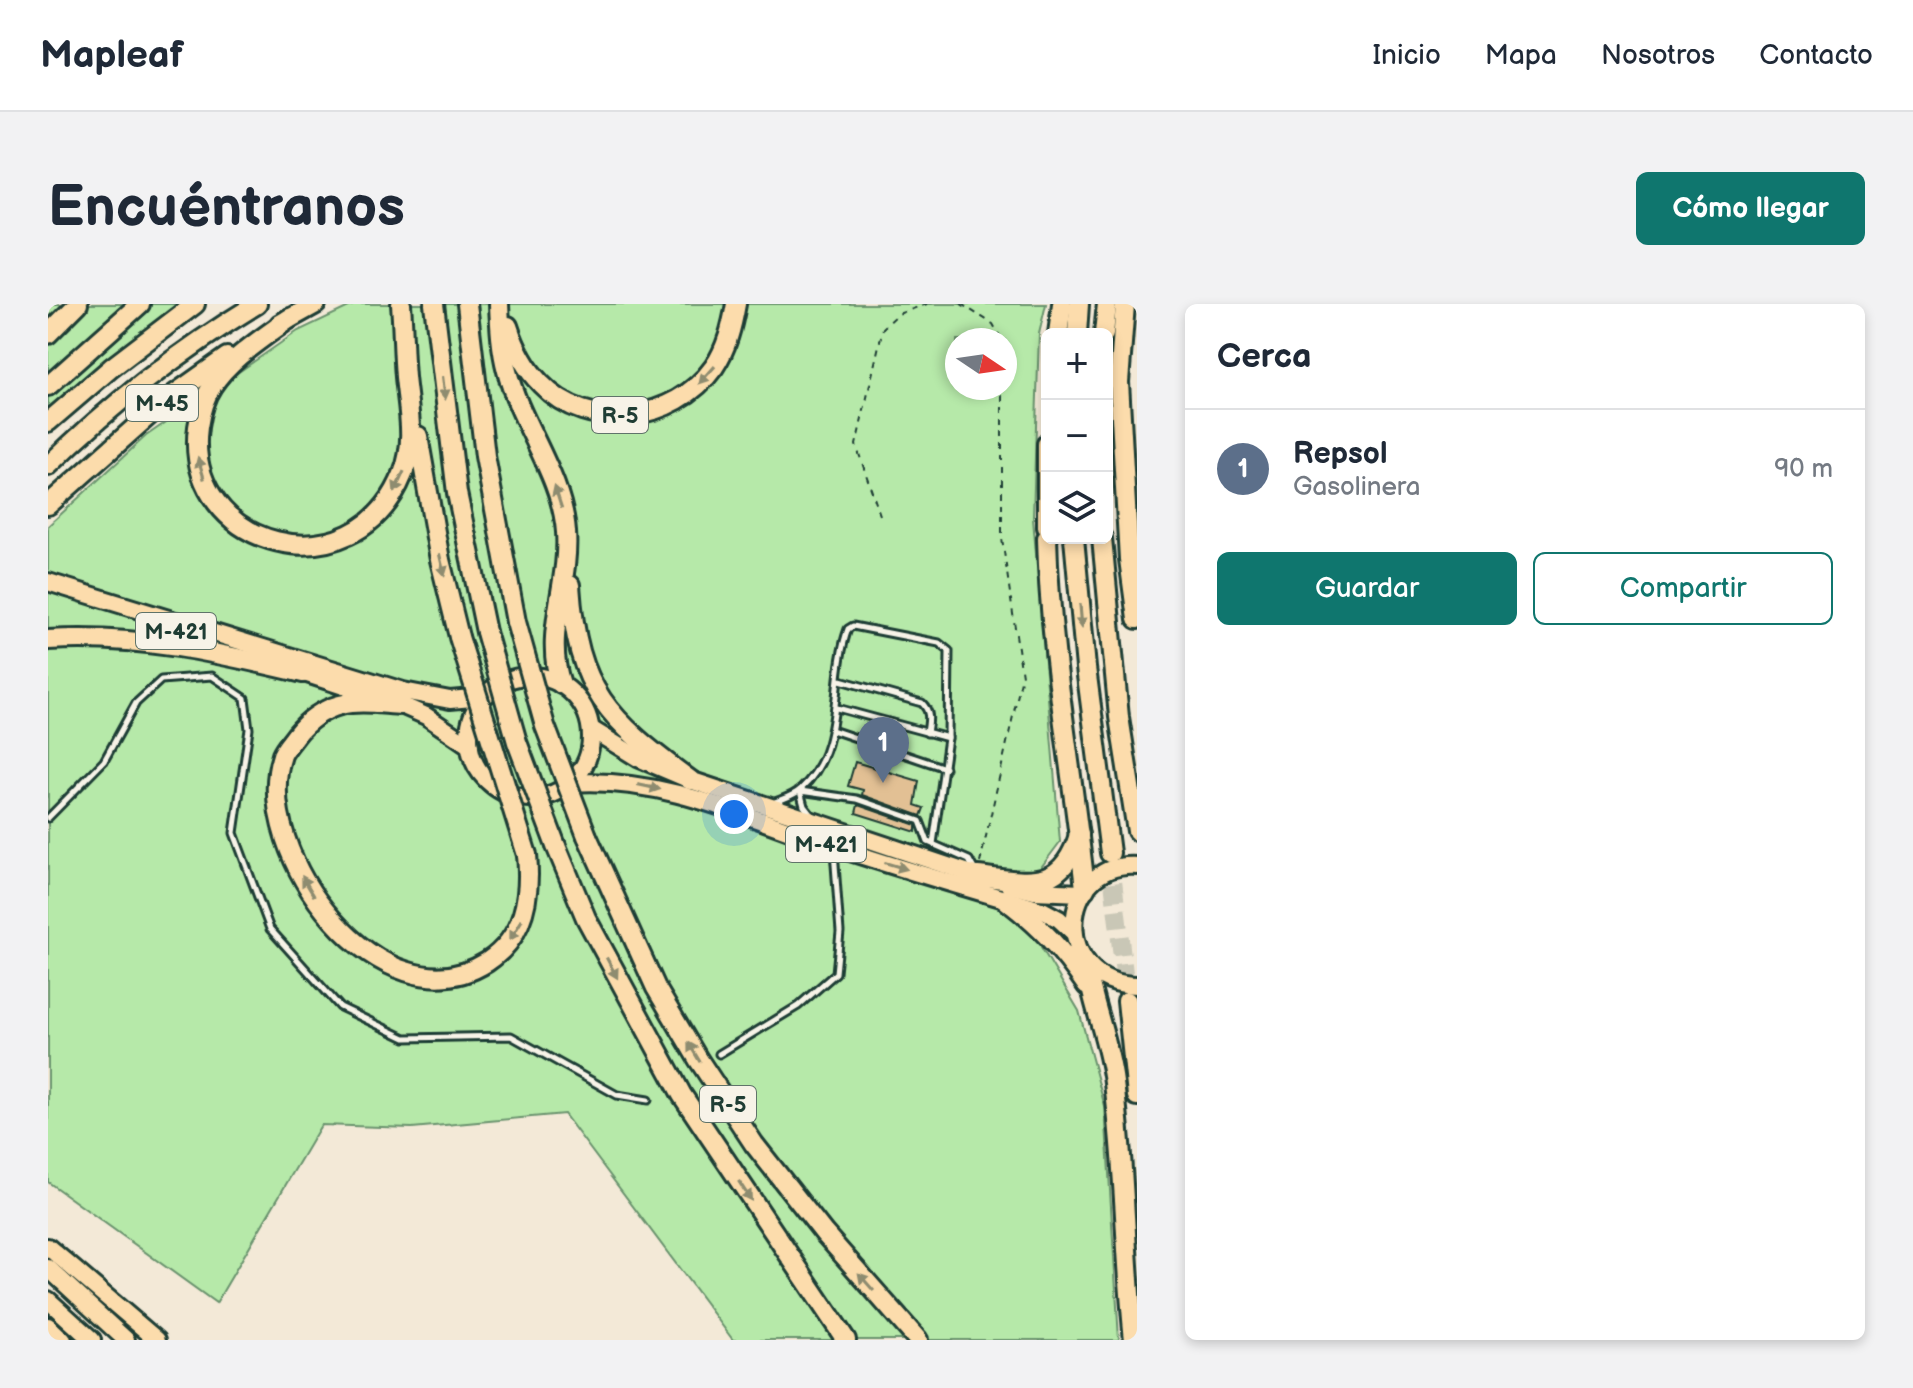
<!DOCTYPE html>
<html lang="es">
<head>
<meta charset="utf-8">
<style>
  body { margin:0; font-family:"Balsamiq Sans",sans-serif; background:#f2f2f3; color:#1f2937 }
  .controls { position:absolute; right:24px; top:24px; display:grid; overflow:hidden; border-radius:12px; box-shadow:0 4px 12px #0003 }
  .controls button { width:72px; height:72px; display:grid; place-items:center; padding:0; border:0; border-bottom:2px solid #e0e1e3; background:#fff; color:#1f2937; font:40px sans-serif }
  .compass { position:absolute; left:897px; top:24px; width:72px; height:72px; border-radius:50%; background:#fff; box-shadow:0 4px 12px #0003; rotate:103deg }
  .you { position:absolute; left:686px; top:510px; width:28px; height:28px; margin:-20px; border:6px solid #fff; border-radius:50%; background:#1a73e8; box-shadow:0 0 0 12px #1a73e833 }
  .badge { display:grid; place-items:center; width:52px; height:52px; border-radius:50%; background:#0f766e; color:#fff; font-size:26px; font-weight:700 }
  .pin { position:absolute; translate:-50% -66px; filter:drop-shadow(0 2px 4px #0008) }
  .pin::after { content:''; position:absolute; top:42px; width:28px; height:24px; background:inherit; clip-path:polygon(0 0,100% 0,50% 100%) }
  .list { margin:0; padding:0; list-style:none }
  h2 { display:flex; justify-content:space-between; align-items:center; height:104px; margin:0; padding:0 32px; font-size:34px }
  h2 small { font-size:26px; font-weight:400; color:#747a83 }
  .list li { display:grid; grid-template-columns:52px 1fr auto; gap:24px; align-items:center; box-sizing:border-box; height:120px; padding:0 32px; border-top:2px solid #e0e1e3 }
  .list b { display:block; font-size:30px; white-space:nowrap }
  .list p { margin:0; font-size:26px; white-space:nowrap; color:#747a83 }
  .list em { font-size:26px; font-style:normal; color:#747a83 }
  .actions { display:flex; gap:16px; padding:24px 32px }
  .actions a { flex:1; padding:18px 0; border:2px solid #0f766e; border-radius:12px; text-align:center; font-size:28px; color:#0f766e }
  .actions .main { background:#0f766e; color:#fff }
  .icon { flex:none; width:44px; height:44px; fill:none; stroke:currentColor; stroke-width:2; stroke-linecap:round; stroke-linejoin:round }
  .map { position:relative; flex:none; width:1089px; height:1036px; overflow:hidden; border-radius:12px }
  header { display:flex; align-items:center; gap:48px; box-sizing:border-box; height:112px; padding:0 40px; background:#fff; border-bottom:2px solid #e0e1e3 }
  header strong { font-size:38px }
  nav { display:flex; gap:44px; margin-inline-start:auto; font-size:28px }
  .intro { display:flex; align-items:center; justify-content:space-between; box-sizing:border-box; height:192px; padding:0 48px }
  h1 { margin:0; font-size:56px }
  .button { padding:20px 36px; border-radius:12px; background:#0f766e; color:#fff; font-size:28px; font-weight:700 }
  main { display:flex; gap:48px; padding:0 48px }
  aside { flex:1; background:#fff; border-radius:12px; box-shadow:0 4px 12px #0003 }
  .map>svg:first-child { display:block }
</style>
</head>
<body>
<header>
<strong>Mapleaf</strong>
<nav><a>Inicio</a><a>Mapa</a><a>Nosotros</a><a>Contacto</a></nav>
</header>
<div class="intro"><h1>Encuéntranos</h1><a class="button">Cómo llegar</a></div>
<main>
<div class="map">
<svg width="1089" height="1036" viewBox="0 0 1089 1036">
  <rect width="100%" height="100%" fill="#f3e9d7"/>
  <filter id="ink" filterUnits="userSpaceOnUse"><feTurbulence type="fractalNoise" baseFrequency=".0125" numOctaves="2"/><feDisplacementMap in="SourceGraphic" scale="16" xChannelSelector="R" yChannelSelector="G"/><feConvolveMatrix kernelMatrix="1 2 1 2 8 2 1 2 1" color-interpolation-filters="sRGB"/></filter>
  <g filter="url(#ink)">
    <!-- green -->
    <g fill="#b6e9a9" stroke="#6a936e" stroke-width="2" fill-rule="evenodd">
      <path d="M 0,0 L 138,0 L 0,110 Z"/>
      <path d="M 307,0 L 998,0 L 991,30 L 985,214 L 1012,538 L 994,562 L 993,643 L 1031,707 L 1057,803 L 1071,1036 L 685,1036 L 516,810 L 364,824 L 273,821 L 168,999 L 0,878 L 0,222 L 98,132 L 250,27 ZM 909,36 L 957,36 L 957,84 L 909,84 Z"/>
    </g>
    <!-- building -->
    <g fill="#e2c094" stroke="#1f3d34" stroke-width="2">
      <path d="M 807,458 L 871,477 L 867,501 L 876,504 L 873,512 L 814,491 L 815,486 L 800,482 Z"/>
      <path d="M 810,501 L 868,521 L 868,528 L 808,509 Z"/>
    </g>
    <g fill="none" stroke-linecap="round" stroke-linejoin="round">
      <!-- motorway-tunnel -->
      <path stroke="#c9c7b6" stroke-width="18" stroke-dasharray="18 9" stroke-linecap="butt" d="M 1062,552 L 1079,694"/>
      <!-- service casing -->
      <g stroke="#1f3d34" stroke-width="11">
        <g id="service">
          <path d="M 792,376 L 874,399 C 883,408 881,416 879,429"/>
          <path d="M 789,404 L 900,434"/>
          <path d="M 784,426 L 897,464"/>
          <path d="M 752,487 L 809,495 L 872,517 L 880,538 L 921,556 L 927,567"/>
          <path d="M 752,487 L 756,502 L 763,511"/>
          <path d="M 725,499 C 734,495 746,492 753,485 C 798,444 781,376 800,325 L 805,322 L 891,339 L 901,347 L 900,434 L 885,540"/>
          <path d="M 0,514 L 56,457 L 88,399 L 113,376 L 164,372 L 197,394 L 201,425 L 186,529 L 222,625 L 292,703 L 357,734 L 463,732 L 569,791 L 600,796"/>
          <path d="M 671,750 L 750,702 L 788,669 L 792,628 L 786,547"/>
        </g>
      </g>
      <!-- primary casing -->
      <g stroke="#1f3d34" stroke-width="22">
        <g id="primary">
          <path d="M 0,278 L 355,387 L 402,396 L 435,393"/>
          <path d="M 256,369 L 353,401 L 378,412 L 422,442"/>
          <circle cx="482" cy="433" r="61"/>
          <path d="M 543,425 L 590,454 L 642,476 L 939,575"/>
          <path d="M 523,479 C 613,472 698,513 781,541 C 852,565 924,585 996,607 L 1011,615 L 1026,629"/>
          <path d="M 1089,562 C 1008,557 1003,681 1089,681"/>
          <path d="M 961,581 L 986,587 L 1034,589"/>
          <path d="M 0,943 L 109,1036"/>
          <path d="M 0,964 L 78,1036"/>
          <path d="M 0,996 L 44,1036"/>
          <path d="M 0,1022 L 15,1036"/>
        </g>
      </g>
      <!-- motorway casing -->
      <g stroke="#1f3d34" stroke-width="24">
        <g id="motorway">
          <path d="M 386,0 L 409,189 L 438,328"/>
          <path d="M 419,0 L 437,152 L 468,318"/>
          <path d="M 451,0 C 452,23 453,45 459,67 C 473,122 514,171 518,228 C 522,280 495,330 513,380"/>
          <path d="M 1077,0 L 1071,78 L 1081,255 L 1089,315"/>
          <path d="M 242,14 C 215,34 182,54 164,82 C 156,94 152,109 150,123 C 134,244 307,291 355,170 C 368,138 360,105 357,73 C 355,49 355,24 353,0"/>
          <path d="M 232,20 L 268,0"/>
          <path d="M 460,22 C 467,44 476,63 493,80 C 540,130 627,118 666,63 C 679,44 684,22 688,0"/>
          <path d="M 0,30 L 30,0"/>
          <path d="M 1010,30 L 1014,0"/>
          <path d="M 1029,30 L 1031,0"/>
          <path d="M 1056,30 L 1059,0"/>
          <path d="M 0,82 L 92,0"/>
          <path d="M 0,118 L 63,64 L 147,0"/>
          <path d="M 370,132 L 392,256 L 411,333"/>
          <path d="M 999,140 L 999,223"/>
          <path d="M 0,162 C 62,101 135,45 209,0"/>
          <path d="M 0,201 L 117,97 L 179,53"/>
          <path d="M 999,234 C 1002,352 1025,468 1037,585"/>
          <path d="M 1026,234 L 1038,364 L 1062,549"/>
          <path d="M 1054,234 L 1071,413 L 1089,527"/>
          <path d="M 522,281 C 529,387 560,415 642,476"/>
          <path d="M 0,336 C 87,330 171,349 255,369"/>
          <path d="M 353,401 C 333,400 312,396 292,401 C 274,406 259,417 248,431 C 243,438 237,444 234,451 C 201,550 335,724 439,658 C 477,633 483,592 479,551"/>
          <path d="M 539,532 L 608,684 L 650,755 L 706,840 L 776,929 L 870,1036"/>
          <path d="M 508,542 L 538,614 L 634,791 L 798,1036"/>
          <path d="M 929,572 C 978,577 1013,590 1031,531"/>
          <path d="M 957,595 C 992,622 1014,645 1039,682"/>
          <path d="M 1038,659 C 1044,700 1061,737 1066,779 C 1077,864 1077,951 1086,1036"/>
          <path d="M 1079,697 L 1089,792"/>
        </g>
      </g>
      <!-- path -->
      <g stroke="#1f3d34" stroke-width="2" stroke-dasharray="6 6" stroke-linecap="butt">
        <path d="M 913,0 L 945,20 L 954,36"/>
        <path d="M 832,211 L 808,141 L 835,24 L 850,10 L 879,0"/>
        <path d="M 932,559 L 974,372 L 954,234 L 954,84"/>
      </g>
      <!-- service -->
      <use href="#service" stroke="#f7f3e8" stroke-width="5"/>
      <!-- primary -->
      <use href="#primary" stroke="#fcdcac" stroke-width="16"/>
      <!-- motorway -->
      <use href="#motorway" stroke="#fcdcac" stroke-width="18"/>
      <!-- motorway-bridge casing -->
      <g stroke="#1f3d34" stroke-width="24" stroke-linecap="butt">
        <g id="motorway-bridge">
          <path d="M 468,318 L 497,422 L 539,532"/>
          <path d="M 438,328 L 469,438 L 508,542"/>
          <path d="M 411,333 L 479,551"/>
        </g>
      </g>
      <!-- motorway-bridge -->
      <use href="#motorway-bridge" stroke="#fcdcac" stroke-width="18"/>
    </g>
    <!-- one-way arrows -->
    <defs><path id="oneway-solid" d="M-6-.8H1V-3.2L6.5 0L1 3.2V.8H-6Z" transform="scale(2)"/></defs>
    <g fill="#8e8c70">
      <use href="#oneway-solid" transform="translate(659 71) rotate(132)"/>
      <use href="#oneway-solid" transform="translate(396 84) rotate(83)"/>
      <use href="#oneway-solid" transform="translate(153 164) rotate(-106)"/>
      <use href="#oneway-solid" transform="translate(351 178) rotate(115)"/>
      <use href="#oneway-solid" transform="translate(510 193) rotate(-108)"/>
      <use href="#oneway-solid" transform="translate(394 261) rotate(77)"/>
      <use href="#oneway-solid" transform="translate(1033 312) rotate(85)"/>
      <use href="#oneway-solid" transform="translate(601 483) rotate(12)"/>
      <use href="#oneway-solid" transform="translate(848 562) rotate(17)"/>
      <use href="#oneway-solid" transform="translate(260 582) rotate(-121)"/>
      <use href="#oneway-solid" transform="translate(468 626) rotate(121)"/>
      <use href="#oneway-solid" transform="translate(564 664) rotate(62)"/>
      <use href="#oneway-solid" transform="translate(646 748) rotate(-121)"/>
      <use href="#oneway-solid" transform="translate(697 887) rotate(57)"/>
      <use href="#oneway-solid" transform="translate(818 978) rotate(-131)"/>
    </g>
  </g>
  <g text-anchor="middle" stroke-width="6" stroke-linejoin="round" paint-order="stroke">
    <!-- shield labels -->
    <g fill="#f7f3e8" stroke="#60746a" stroke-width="2">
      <rect x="78" y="81" width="72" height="36" rx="6"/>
      <rect x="544" y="93" width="56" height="36" rx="6"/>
      <rect x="88" y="309" width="80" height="36" rx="6"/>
      <rect x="738" y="522" width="80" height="36" rx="6"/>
      <rect x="652" y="782" width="56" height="36" rx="6"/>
    </g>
    <g font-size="22" font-weight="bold" fill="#1f3d34">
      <text x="114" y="107">M-45</text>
      <text x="572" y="119">R-5</text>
      <text x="128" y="335">M-421</text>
      <text x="778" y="548">M-421</text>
      <text x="680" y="808">R-5</text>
    </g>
  </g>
</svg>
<div class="controls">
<button>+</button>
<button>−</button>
<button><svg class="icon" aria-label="layers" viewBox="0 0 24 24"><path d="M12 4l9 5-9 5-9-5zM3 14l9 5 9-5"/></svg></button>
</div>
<svg class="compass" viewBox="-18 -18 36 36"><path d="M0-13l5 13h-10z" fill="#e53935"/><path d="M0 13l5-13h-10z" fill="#747a83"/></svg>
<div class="you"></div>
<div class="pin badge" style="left:835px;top:479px;background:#5c6f8a">1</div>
</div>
<aside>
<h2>Cerca<small></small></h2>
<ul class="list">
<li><span class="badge" style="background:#5c6f8a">1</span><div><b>Repsol</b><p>Gasolinera</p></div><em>90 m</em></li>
</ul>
<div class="actions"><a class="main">Guardar</a><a>Compartir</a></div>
</aside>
</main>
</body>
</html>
